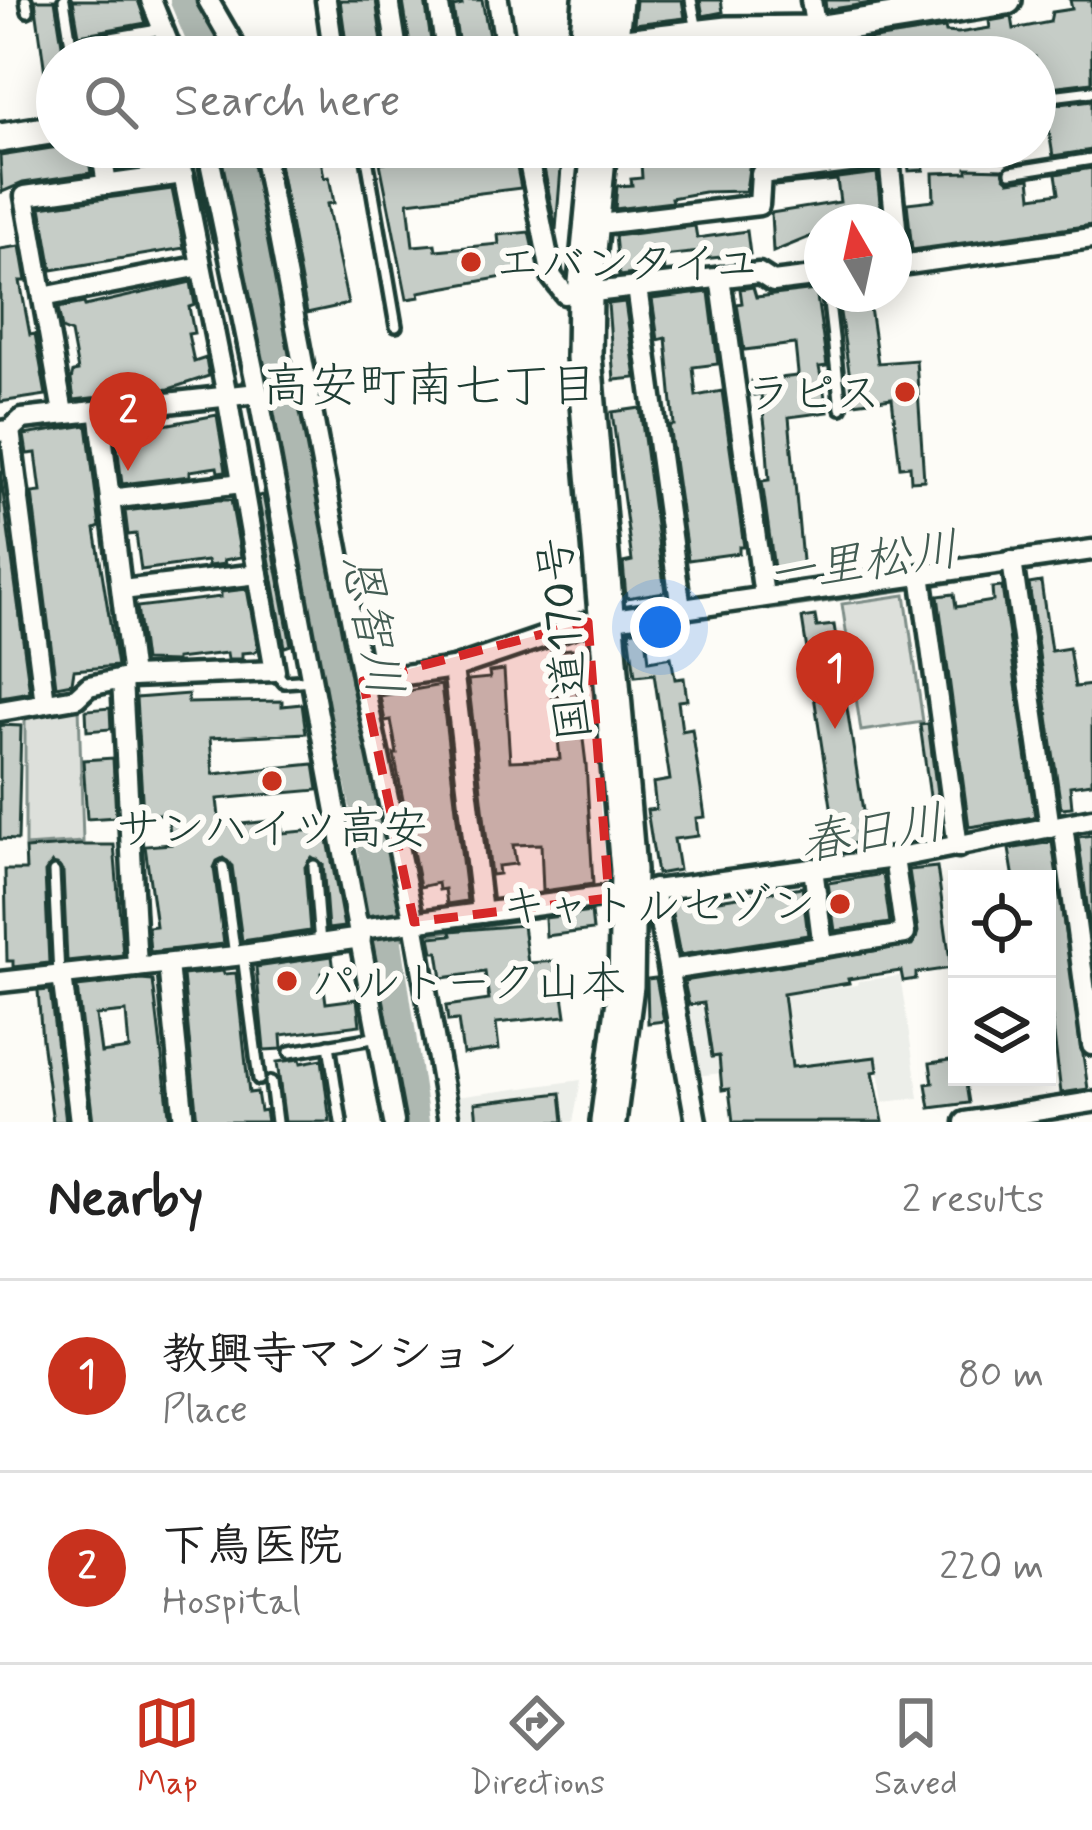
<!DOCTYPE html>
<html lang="en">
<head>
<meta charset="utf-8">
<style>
  body { margin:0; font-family:Mynerve,"Klee One",sans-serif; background:#f2f2f2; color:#222 }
  .controls { position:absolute; right:36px; bottom:36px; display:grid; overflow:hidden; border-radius:0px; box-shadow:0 6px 30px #0003 }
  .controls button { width:108px; height:108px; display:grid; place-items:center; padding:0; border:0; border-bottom:3px solid #e0e0e0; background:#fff; color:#222; font:60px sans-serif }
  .compass { position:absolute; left:804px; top:204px; width:108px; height:108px; border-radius:50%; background:#fff; box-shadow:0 6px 30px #0003; rotate:351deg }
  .you { position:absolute; left:660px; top:627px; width:42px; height:42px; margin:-30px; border:9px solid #fff; border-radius:50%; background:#1a73e8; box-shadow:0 0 0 18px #1a73e833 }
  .badge { display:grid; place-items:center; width:78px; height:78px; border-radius:50%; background:#c8321e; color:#fff; font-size:39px; font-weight:700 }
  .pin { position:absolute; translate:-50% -99px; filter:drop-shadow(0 3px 6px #0008) }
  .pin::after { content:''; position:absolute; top:63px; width:42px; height:36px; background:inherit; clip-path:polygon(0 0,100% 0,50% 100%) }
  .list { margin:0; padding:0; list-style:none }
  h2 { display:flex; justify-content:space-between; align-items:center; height:156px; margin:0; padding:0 48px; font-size:51px }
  h2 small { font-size:39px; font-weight:400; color:#767676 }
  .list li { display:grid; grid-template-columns:78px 1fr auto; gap:36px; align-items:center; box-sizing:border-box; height:192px; padding:0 48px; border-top:3px solid #e0e0e0 }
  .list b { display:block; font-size:45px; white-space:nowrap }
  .list p { margin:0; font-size:39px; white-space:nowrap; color:#767676 }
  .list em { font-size:39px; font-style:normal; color:#767676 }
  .icon { flex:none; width:66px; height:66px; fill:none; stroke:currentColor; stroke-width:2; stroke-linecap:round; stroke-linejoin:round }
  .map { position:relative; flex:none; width:1092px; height:1122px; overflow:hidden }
  .search { position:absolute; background:#fff; box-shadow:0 6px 30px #0003; left:36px; right:36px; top:36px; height:132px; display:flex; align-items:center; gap:30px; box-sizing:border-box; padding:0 42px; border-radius:66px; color:#767676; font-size:45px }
  .sheet { height:540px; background:#fff }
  nav { display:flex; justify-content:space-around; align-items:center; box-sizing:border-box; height:168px; border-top:3px solid #e0e0e0; background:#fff; font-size:33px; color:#767676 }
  nav a { display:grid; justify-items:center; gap:6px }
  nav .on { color:#c8321e }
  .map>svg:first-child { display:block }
</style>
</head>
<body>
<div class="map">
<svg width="1092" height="1122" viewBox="0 0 1092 1122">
  <rect width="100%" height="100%" fill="#fdfcf7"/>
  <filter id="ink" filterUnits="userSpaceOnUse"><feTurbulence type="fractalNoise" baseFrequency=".00833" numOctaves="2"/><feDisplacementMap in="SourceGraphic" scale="24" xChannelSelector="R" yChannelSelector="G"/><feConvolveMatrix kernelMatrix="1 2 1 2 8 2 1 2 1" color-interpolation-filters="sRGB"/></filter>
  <g filter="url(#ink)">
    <!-- built -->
    <g fill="#eceee9">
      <path d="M 900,976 L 919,1098 L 883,1102 L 876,1056 L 695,1076 L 684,1008 L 857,985 L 858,981 Z"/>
      <path d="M 581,1080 L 573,1122 L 460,1122 L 456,1097 Z"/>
    </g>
    <!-- green -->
    <g fill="#dde0db" stroke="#7e8e88" stroke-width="3">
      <path d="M 905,595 L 923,722 L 861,731 L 842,604 Z"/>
      <path d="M 79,705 L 83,842 L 25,846 L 25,713 Z"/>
    </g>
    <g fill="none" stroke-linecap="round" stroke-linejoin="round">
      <!-- stream -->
      <g stroke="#75877f" stroke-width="4.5">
        <path d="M 1021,572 L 1092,561"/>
        <path d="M 926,586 L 1009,573"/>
        <path d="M 754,606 L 769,609 L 914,588"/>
        <path d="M 371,690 L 437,679"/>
        <path d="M 342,694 L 360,692"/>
        <path d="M 1068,833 L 1092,828"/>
        <path d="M 927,861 L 1051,836"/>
        <path d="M 663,899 L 743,887"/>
        <path d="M 419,935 L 580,910"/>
        <path d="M 389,940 L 408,937"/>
      </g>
      <!-- river -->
      <g stroke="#aeb8b1" stroke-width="30">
        <path d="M 185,0 L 209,57"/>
        <path d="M 233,147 L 371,836 L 414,1122"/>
      </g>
    </g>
    <!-- building -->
    <g fill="#c6cdc7" stroke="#1f3d34" stroke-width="3" fill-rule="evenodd">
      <path d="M 35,0 L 55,0 L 64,57 L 57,57 L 57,101 L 49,102 Z"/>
      <path d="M 73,0 L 138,0 L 146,23 L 79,35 Z"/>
      <path d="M 340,0 L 376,0 L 384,57 L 370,57 L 369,50 L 356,52 L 354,41 L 346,43 Z"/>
      <path d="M 425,0 L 433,55 L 416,57 L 415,50 L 411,51 L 403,2 Z"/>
      <path d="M 461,0 L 482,0 L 491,47 L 460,52 L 453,7 L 462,5 Z"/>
      <path d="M 636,0 L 682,0 L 685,18 L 634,24 Z"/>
      <path d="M 700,0 L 721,0 L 723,12 L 703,16 Z"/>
      <path d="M 825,0 L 891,0 L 826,10 Z"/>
      <path d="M 1070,0 L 1091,0 L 1092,82 L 1042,88 L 1041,80 L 1035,81 L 1035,57 L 837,57 L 836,45 L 945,28 L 946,32 L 958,33 L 990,28 L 989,21 L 1012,17 L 1014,29 L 1050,22 L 1052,12 L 1072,9 Z"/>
      <path d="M 152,40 L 158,55 L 82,57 L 81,52 Z"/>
      <path d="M 729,49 L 766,49 L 767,57 L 693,57 L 692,53 Z"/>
      <path d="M 1092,100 L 1092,150 L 1053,156 L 1045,106 Z"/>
      <path d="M 58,147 L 87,147 L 91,173 L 23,183 L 2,192 L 0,156 Z"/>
      <path d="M 135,147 L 194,147 L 213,243 L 194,166 L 181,161 L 118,169 L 115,150 Z"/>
      <path d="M 276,147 L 319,147 L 324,178 L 329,177 L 334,203 L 327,204 L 348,304 L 307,313 Z"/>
      <path d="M 410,147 L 457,147 L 458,154 L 513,147 L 521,188 L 408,202 L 413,246 L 435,244 L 436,250 L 499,244 L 498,235 L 529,232 L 534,254 L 524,263 L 526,273 L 419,292 L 420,297 L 407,299 L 380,163 L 411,157 Z"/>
      <path d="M 540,147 L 558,147 L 561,168 L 556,230 Z"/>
      <path d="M 640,147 L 868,147 L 758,161 L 749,168 L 746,191 L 704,192 L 671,198 L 672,202 L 615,209 L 617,186 L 632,185 L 631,179 L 642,178 Z"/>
      <path d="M 906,147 L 921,147 L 924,170 L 909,171 Z"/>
      <path d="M 967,168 L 1003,169 L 1009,181 L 1030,178 L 1032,197 L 1059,193 L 1056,174 L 1092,168 L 1092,225 L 912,250 L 907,203 L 934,200 L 933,173 L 967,172 Z"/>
      <path d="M 877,173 L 882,222 L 822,222 L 822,232 L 773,252 L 771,213 L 840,202 L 837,180 L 774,186 Z"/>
      <path d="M 172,189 L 184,248 L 52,270 L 41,207 Z"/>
      <path d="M 695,226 L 697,238 L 747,231 L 750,254 L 702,259 L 701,252 L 662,256 L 664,270 L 619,276 L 615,236 Z"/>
      <path d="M 20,246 L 26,281 L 20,281 L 30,335 L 35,334 L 46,395 L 0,402 L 0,249 Z"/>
      <path d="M 191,282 L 195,305 L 189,307 L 194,333 L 188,334 L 194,362 L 206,358 L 209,376 L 169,389 L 74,400 L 71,380 L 73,372 L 78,371 L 71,333 L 62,329 L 58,308 L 84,303 L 85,306 Z"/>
      <path d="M 753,287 L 756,297 L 816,290 L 827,366 L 819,367 L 828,412 L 789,417 L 803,572 L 775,576 L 762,481 L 769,480 L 766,435 L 761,394 L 754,395 L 752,381 L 797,376 L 798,373 L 795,344 L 744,350 L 737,304 L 742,303 L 740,289 Z"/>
      <path d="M 709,292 L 718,364 L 693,367 L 696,396 L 722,391 L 744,547 L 739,547 L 739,553 L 688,560 L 669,425 L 674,425 L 666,338 L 658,340 L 652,299 Z"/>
      <path d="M 837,294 L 868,294 L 878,363 L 916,360 L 924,480 L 911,481 L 910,466 L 900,467 L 892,398 L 854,403 Z"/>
      <path d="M 625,302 L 636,378 L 614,380 L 608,304 Z"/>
      <path d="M 640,408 L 665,592 L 626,598 L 623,563 L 632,561 L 612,412 Z"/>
      <path d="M 217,415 L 226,471 L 218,472 L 217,467 L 190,471 L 190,476 L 122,484 L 114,422 L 157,418 L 159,426 Z"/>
      <path d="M 87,425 L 100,527 L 95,529 L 117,666 L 74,670 L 72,683 L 56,686 L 32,493 L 41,492 L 36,453 L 27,454 L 24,435 Z"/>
      <path d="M 0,470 L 30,692 L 0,697 Z"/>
      <path d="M 263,495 L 291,645 L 285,647 L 258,496 Z"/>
      <path d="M 218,500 L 231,500 L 241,557 L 224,560 L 225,564 L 208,566 L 207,561 L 141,570 L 136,534 L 128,535 L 125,511 Z"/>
      <path d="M 1041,582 L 1051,651 L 1069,648 L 1075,687 L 1092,685 L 1092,783 L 1070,786 L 1072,807 L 1061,808 L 1029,584 Z"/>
      <path d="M 1002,587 L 1035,817 L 969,827 L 938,596 L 954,594 L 956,607 L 993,601 L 992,588 Z"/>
      <path d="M 247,589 L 258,649 L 254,652 L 242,653 L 242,659 L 228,659 L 227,653 L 176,659 L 176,662 L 144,661 L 137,607 L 221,597 L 221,592 Z"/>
      <path d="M 815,616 L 817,627 L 834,625 L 866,830 L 856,832 L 858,843 L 837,845 L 802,618 Z"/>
      <path d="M 645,628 L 649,661 L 671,657 L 675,679 L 684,678 L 687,700 L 678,701 L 682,731 L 692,729 L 705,817 L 696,818 L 698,836 L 674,839 L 679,870 L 657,874 L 647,810 L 656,809 L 653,783 L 670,780 L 654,674 L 635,676 L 629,631 Z"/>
      <path d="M 572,649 L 586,764 L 593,884 L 543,891 L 541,844 L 513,845 L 516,864 L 498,866 L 499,874 L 491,875 L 468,680 L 490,678 L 489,672 L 504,670 L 510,761 L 560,759 L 558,739 L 564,739 L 559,696 L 552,697 L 551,651 Z"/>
      <path d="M 441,685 L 467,901 L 447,904 L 445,889 L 439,890 L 438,883 L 420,887 L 394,754 L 397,754 L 391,720 L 385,721 L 380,696 Z"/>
      <path d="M 188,694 L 188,703 L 282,701 L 282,706 L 302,704 L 306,733 L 210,738 L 213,774 L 314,764 L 318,790 L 217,799 L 220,826 L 281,820 L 283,833 L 326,829 L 344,927 L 328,929 L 323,864 L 312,857 L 305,867 L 310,931 L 242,941 L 232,866 L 223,858 L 217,861 L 214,868 L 224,944 L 150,952 L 148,927 L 156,926 L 145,846 L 171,844 L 168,814 L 143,814 L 136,698 Z"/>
      <path d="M 110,708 L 111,729 L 87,731 L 86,710 Z"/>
      <path d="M 928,724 L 942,831 L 935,832 L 920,725 Z"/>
      <path d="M 0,725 L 21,726 L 18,840 L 0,839 Z"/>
      <path d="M 113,758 L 116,817 L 87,819 L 83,760 Z"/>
      <path d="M 1092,835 L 1092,942 L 1078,837 Z"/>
      <path d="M 1052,842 L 1088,1089 L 1061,1093 L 1047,977 L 1047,879 L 1014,879 L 1009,849 Z"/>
      <path d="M 80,845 L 114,845 L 123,955 L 67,961 L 63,872 L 52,863 L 45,872 L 49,963 L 13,967 L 13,961 L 7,961 L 5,870 L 26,870 L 25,849 Z"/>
      <path d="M 937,867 L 951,968 L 916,973 L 916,979 L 903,981 L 901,971 L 873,975 L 848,979 L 849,983 L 783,994 L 792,1067 L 876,1057 L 878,1071 L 873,1072 L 883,1122 L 733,1122 L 729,1089 L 722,1090 L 719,1056 L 712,1057 L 704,1003 L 689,1005 L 684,981 L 912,945 L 918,932 L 909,870 Z"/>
      <path d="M 883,874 L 890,923 L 835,931 L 828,883 Z"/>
      <path d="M 802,887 L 808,935 L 680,955 L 670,903 L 698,899 L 699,903 Z"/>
      <path d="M 591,912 L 593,930 L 546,936 L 545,918 Z"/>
      <path d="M 523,925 L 528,963 L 558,961 L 566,1016 L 496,1023 L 499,1049 L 463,1054 L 458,1020 L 448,1021 L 446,1006 L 489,1000 L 485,972 L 442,978 L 438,952 L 433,952 L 430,937 L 452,935 L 451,931 Z"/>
      <path d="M 332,956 L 334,971 L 322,973 L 326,1003 L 357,999 L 360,1025 L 281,1035 L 282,1049 L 264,1050 L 256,967 Z"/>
      <path d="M 223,971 L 224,974 L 236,973 L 249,1093 L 257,1092 L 260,1111 L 265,1110 L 267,1122 L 197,1122 L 183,975 Z"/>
      <path d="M 656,978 L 664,1021 L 648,1023 L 647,979 Z"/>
      <path d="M 140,980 L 153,981 L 170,1122 L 93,1122 L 77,987 ZM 126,1012 L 129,1049 L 101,1053 L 96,1015 Z"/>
      <path d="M 50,990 L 66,1122 L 53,1122 L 42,1040 L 38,991 Z"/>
      <path d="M 300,1059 L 301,1063 L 322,1059 L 330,1122 L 285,1122 L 277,1062 Z"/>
      <path d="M 957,1059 L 957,1079 L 965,1078 L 969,1103 L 930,1108 L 926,1084 L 933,1083 L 930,1063 Z"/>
      <path d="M 561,1093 L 564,1122 L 477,1122 L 475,1103 Z"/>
    </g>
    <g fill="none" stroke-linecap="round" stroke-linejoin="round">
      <!-- service casing -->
      <g stroke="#1f3d34" stroke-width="18">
        <g id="service">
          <path d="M 26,0 L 28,11"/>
          <path d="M 64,0 L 73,57"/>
          <path d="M 691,0 L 697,30"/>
          <path d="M 71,45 L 152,31 L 159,27"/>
          <path d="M 1035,98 L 1092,91"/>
          <path d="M 365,147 L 396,326"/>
          <path d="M 1011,172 L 1092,159"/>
          <path d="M 828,294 L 841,408"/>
          <path d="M 275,671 L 284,682 L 312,680"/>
          <path d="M 314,866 L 320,944"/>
          <path d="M 223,867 L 235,956"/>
          <path d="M 54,872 L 59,975"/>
          <path d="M 243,955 L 259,1079"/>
          <path d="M 329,1045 L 341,1122"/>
          <path d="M 290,1052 L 379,1037"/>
          <path d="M 271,1082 L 276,1122"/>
        </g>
      </g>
      <!-- minor casing -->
      <g stroke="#1f3d34" stroke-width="27">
        <g id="minor">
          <path d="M 151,0 L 174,57"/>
          <path d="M 208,0 L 241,57"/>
          <path d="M 326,0 L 334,57"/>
          <path d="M 389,0 L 398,57"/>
          <path d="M 438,0 L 447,57"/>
          <path d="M 498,0 L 507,57"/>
          <path d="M 811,0 L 816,30"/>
          <path d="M 101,147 L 107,185"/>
          <path d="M 207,147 L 258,393 L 394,1122"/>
          <path d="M 262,147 L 363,681 L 414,922 L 449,1122"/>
          <path d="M 526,147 L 552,277 L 565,294"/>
          <path d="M 591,225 L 759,205 L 761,174 L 889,158 L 900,265"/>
          <path d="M 894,266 L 1092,238"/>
          <path d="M 720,277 L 764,596"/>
          <path d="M 637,287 L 681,609"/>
          <path d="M 585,293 L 759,273 L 773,282 L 822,276"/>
          <path d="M 43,297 L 201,266"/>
          <path d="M 99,410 L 132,677"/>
          <path d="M 10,430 L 45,703"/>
          <path d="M 0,431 L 10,430 L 22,419 L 258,393"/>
          <path d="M 110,499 L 242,483"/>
          <path d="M 1012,561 L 1050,828"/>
          <path d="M 921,574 L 958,847"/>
          <path d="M 122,590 L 258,574"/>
          <path d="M 607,620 L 1092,550"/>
          <path d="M 453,668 L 482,913"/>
          <path d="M 122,679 L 137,967"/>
          <path d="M 363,681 L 453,668 L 588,622"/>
          <path d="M 0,711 L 76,698 L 89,686 L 132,677 L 275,671 L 227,396 L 183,174 L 25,196 L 63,413"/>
          <path d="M 1063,825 L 1092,1045"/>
          <path d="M 813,868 L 823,947"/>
          <path d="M 654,889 L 696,1122"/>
          <path d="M 360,929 L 894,858 L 1092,819"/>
          <path d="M 168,964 L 184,1122"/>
          <path d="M 669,970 L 905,934 L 894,858"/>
          <path d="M 62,975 L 80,1122"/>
          <path d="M 0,982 L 235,956 L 361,938"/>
          <path d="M 965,1122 L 1092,1102"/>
        </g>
      </g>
      <!-- secondary casing -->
      <g stroke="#1f3d34" stroke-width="36">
        <g id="secondary">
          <path d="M 505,57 L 728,31 L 816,30 L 1007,0"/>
          <path d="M 0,138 L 57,129"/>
        </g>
      </g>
      <!-- trunk casing -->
      <g stroke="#1f3d34" stroke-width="42">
        <g id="trunk">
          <path d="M 586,57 L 591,0"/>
          <path d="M 609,57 L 615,0"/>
          <path d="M 599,147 L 585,293 L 584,357 L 628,870 L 626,986 L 608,1122"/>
        </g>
      </g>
      <!-- service -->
      <use href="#service" stroke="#fdfcf7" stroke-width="9"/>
      <!-- minor -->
      <use href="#minor" stroke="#fdfcf7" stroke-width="18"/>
      <!-- secondary -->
      <use href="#secondary" stroke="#fdfcf7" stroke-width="27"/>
      <!-- trunk -->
      <use href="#trunk" stroke="#fdfcf7" stroke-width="33"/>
    </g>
  </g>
  <!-- marked area -->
  <path fill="#d62828" fill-opacity="0.2" stroke="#d62828" stroke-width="9" stroke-dasharray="24 15" stroke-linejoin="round" d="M 588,622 L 609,898 L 414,922 L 363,681 Z"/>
  <!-- markers -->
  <g fill="#c8321e" stroke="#fdfcf7" stroke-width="4.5">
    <circle cx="471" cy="262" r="12"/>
    <circle cx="905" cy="392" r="12"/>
    <circle cx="272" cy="781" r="12"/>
    <circle cx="840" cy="904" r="12"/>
    <circle cx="287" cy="981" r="12"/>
  </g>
  <g text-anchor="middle" stroke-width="12" stroke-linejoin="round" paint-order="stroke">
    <!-- poi labels -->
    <g font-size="45" fill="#1f3d34" stroke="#fdfcf7" text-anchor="start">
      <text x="495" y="278">エバンタイユ</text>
      <text x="881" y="408" text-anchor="end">ラピス</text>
      <text x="272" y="843" text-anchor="middle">サンハイツ高安</text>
      <text x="816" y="920" text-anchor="end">キャトルセゾン</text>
      <text x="311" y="997">パルトーク山本</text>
    </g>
    <!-- street labels -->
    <g font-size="45" fill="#1f3d34" stroke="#fdfcf7">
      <text transform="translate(563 639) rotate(-96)" y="16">国道170号</text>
    </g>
    <!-- neighbourhood labels -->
    <g font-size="48" fill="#1f3d34" stroke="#fdfcf7">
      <text x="430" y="401">高安町南七丁目</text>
    </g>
    <!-- water labels -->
    <g font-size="48" font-style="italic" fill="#435c53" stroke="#fdfcf7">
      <text transform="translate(863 560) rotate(-8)" y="17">一里松川</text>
      <text transform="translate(374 624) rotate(79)" y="17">恩智川</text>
      <text transform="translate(872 831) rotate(-9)" y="17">春日川</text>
    </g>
  </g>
</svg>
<div class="controls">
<button><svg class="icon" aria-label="locate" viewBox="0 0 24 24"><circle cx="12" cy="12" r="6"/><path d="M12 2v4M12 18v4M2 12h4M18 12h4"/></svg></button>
<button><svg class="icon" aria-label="layers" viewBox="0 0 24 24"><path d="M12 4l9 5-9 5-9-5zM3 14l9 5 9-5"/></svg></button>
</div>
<svg class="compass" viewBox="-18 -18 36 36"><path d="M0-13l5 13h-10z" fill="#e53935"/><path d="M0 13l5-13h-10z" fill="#767676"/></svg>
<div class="you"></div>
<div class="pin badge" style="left:835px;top:729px">1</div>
<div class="pin badge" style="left:128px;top:471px">2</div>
<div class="search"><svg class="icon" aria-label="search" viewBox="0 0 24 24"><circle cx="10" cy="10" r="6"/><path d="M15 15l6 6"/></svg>Search here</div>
</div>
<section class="sheet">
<h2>Nearby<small>2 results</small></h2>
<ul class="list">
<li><span class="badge">1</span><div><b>教興寺マンション</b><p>Place</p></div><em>80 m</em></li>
<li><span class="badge">2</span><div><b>下鳥医院</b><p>Hospital</p></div><em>220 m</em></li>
</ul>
</section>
<nav>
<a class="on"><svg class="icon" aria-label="map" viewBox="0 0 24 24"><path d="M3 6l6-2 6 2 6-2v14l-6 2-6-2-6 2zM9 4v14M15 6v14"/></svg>Map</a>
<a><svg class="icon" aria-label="directions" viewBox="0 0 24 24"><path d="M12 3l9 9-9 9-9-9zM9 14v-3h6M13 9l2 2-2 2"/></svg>Directions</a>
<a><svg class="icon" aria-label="saved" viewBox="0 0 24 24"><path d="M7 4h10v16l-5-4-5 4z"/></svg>Saved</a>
</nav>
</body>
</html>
